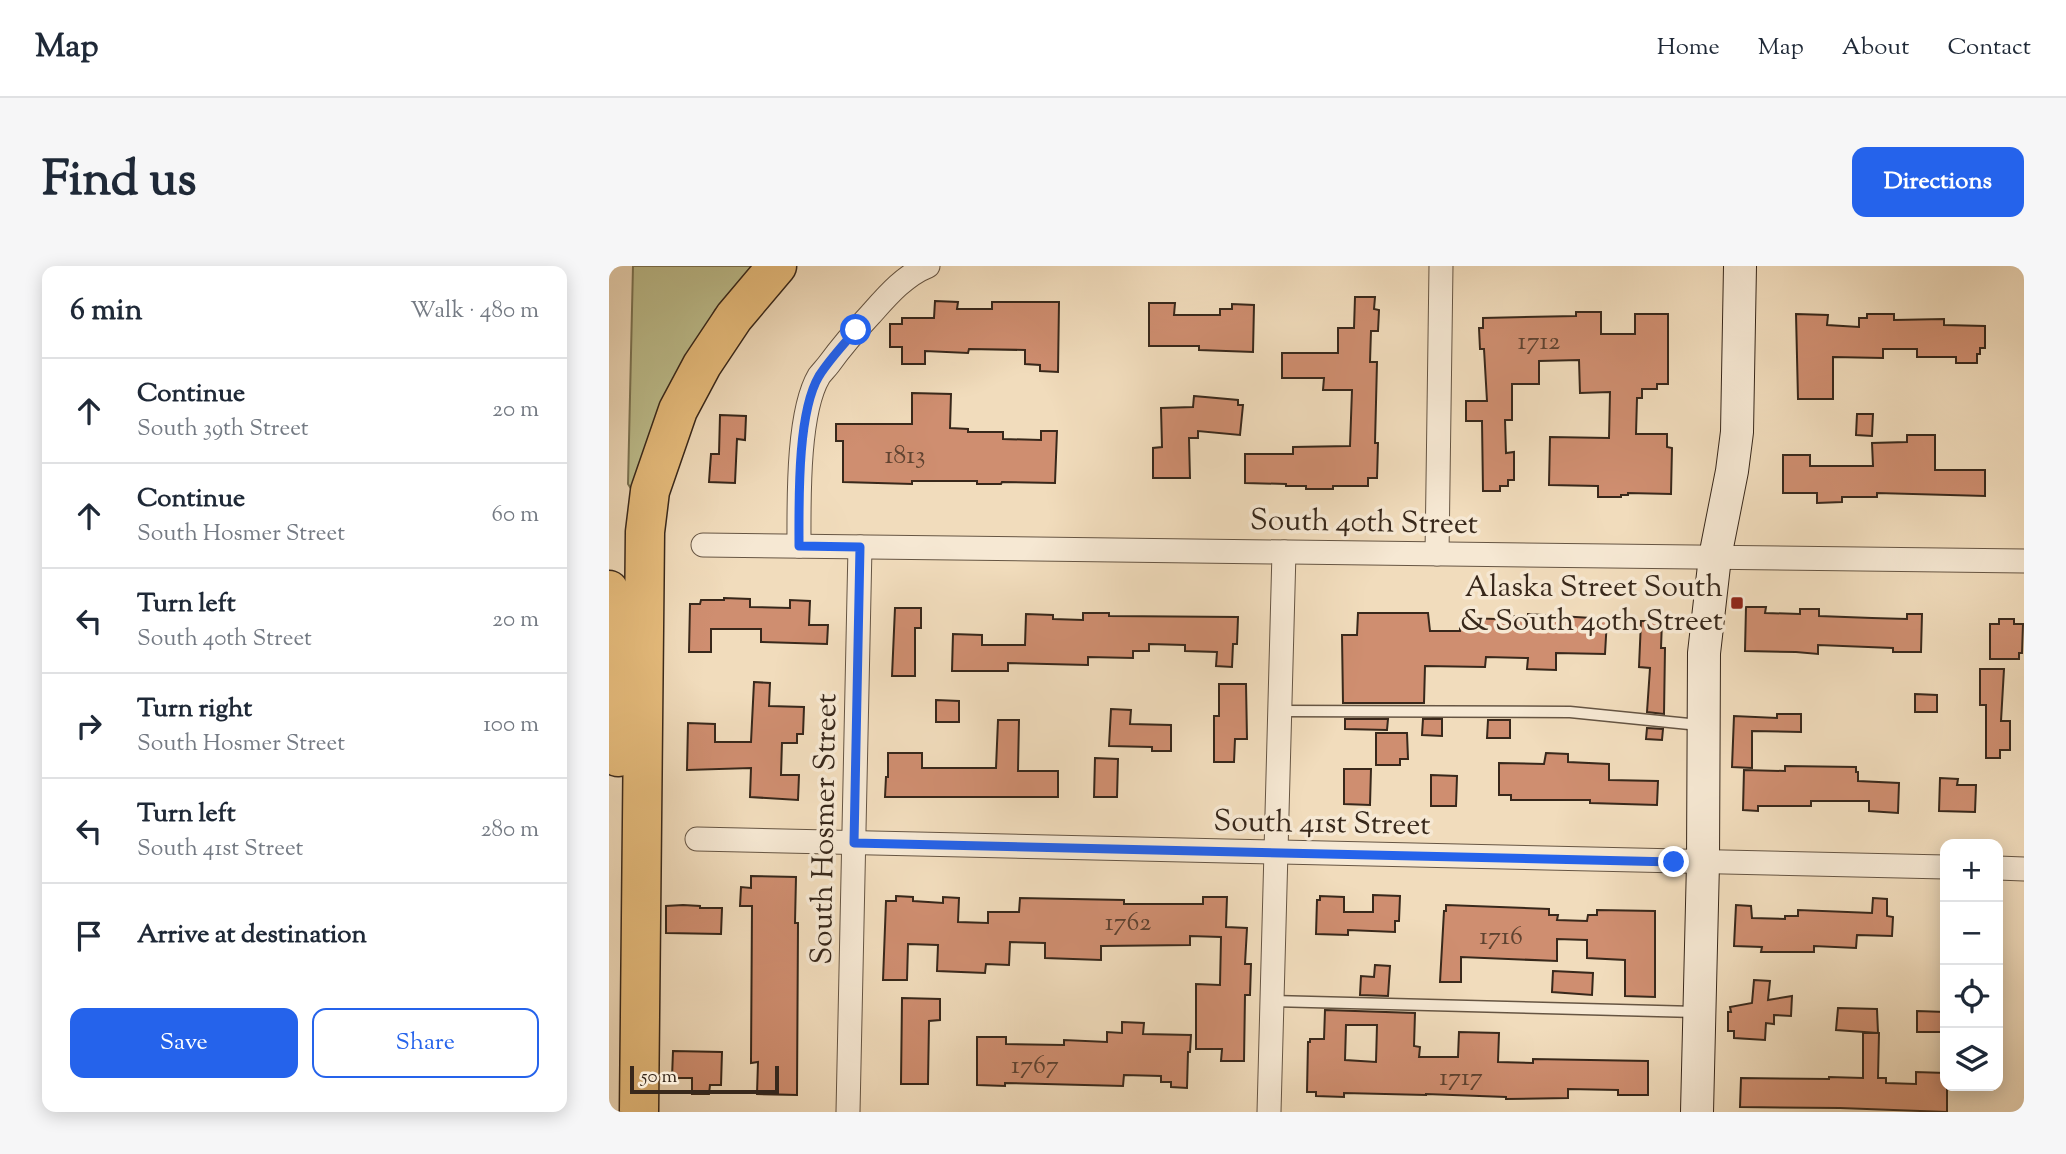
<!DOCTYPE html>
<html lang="en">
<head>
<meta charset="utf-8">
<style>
  body { margin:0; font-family:"Sorts Mill Goudy",serif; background:#f6f6f7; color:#1f2937 }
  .controls { position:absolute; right:21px; bottom:21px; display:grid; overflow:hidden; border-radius:14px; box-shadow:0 4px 18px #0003 }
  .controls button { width:63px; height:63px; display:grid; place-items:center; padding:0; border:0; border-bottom:2px solid #e0e1e3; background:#fff; color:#1f2937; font:35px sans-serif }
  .scale { position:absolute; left:21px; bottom:18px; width:149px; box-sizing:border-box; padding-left:7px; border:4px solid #38281b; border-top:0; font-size:19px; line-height:24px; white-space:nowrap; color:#38281b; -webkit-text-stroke:5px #f6e8d3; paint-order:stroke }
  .stop { position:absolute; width:21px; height:21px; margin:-16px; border:5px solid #2563eb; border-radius:50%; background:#fff }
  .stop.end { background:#2563eb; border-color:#fff; box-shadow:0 2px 7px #0008 }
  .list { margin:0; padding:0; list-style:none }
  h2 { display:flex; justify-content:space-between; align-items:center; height:91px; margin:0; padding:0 28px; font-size:30px }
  h2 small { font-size:23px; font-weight:400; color:#747a83 }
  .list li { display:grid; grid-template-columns:46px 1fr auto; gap:21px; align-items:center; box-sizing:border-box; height:105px; padding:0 28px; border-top:2px solid #e0e1e3 }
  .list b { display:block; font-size:26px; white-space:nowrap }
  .list p { margin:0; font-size:23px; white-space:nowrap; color:#747a83 }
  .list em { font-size:23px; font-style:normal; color:#747a83 }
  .actions { display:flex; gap:14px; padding:21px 28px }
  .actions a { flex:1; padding:16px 0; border:2px solid #2563eb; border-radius:14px; text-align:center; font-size:24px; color:#2563eb }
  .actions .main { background:#2563eb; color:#fff }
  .icon { flex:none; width:38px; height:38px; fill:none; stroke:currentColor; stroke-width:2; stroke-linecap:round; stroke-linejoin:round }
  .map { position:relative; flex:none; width:1415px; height:846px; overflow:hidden; border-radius:14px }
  header { display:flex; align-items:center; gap:42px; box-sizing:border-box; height:98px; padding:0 35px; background:#fff; border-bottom:2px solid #e0e1e3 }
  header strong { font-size:33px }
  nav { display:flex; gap:38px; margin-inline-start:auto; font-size:24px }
  .intro { display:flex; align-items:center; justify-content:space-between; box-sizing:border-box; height:168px; padding:0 42px }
  h1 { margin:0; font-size:49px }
  .button { padding:18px 32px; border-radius:14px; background:#2563eb; color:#fff; font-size:24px; font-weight:700 }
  main { display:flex; gap:42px; padding:0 42px }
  aside { flex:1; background:#fff; border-radius:14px; box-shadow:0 4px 18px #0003 }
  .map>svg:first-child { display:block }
</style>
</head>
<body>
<header>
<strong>Map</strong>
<nav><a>Home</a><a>Map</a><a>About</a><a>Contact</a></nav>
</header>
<div class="intro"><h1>Find us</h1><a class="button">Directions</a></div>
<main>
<aside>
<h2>6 min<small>Walk · 480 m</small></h2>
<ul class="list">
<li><svg class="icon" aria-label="ahead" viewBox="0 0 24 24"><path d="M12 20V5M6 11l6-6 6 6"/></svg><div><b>Continue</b><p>South 39th Street</p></div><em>20 m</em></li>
<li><svg class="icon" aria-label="ahead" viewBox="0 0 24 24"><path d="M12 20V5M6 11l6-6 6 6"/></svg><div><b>Continue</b><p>South Hosmer Street</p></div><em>60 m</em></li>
<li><svg class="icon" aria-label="left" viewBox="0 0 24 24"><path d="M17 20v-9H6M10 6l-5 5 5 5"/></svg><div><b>Turn left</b><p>South 40th Street</p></div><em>20 m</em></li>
<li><svg class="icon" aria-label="right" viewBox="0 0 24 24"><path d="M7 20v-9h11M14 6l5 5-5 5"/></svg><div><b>Turn right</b><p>South Hosmer Street</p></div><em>100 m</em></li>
<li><svg class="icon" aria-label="left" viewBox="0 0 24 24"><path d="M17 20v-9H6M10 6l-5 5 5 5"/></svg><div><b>Turn left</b><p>South 41st Street</p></div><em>280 m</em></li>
<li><svg class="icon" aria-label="arrive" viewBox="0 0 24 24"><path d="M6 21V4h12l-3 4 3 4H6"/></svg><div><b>Arrive at destination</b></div></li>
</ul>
<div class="actions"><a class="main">Save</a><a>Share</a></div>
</aside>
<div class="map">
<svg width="1415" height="846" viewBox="0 0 1415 846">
  <rect width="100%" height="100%" fill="#f1dcbc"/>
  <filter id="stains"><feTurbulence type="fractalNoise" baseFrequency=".00286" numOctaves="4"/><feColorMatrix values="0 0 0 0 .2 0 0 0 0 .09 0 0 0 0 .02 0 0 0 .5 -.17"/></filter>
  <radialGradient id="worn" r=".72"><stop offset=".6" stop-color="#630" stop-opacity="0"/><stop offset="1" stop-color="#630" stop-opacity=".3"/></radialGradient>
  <!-- green -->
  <path fill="#bebf8e" stroke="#7b7454" stroke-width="2" d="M 24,0 L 145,0 L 106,44 L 35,186 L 28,232 L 19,218 Z"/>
  <!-- building -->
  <g fill="#cf8e70" stroke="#38281b" stroke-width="2" fill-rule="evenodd">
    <path d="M 746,31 L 766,31 L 765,43 L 770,44 L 769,65 L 762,65 L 761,96 L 768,96 L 766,177 L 769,177 L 768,212 L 759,212 L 759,220 L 724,220 L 724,223 L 697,223 L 697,220 L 677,220 L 677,218 L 636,217 L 636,188 L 684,188 L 684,181 L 741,180 L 743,124 L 714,124 L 715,112 L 673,112 L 673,87 L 729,87 L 729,62 L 745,62 Z"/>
    <path d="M 326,35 L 349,36 L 348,43 L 383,43 L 383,36 L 450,36 L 449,106 L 431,105 L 431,99 L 416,98 L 416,84 L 360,83 L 359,87 L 316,85 L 316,98 L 293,98 L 293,81 L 281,81 L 281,58 L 293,58 L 293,52 L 325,52 Z"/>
    <path d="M 540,37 L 566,37 L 565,49 L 611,49 L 611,43 L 623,43 L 623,38 L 645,39 L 644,86 L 590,84 L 590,80 L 540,80 Z"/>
    <path d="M 967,46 L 992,46 L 992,68 L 1026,68 L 1026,48 L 1059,48 L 1059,118 L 1048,118 L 1048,123 L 1033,123 L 1033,132 L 1028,132 L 1027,168 L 1058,168 L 1058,181 L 1063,182 L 1062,228 L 1019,227 L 1019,229 L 1012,229 L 1012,231 L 989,231 L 989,220 L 940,219 L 941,171 L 1000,172 L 1001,126 L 971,127 L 970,94 L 930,95 L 930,118 L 903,118 L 903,154 L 896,154 L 897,187 L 905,186 L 905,214 L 899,214 L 899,220 L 891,220 L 891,225 L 874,225 L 873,155 L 857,155 L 857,135 L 878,135 L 875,83 L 871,83 L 870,62 L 874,62 L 874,52 L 967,50 Z"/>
    <path d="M 1187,48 L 1219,49 L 1218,59 L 1250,61 L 1250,52 L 1258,52 L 1258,48 L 1285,48 L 1285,54 L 1335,53 L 1335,59 L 1376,60 L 1376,82 L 1371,82 L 1371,88 L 1368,88 L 1368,97 L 1347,97 L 1347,91 L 1308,91 L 1308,83 L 1274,83 L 1274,92 L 1224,91 L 1224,133 L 1189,133 Z"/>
    <path d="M 303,127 L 342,128 L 341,162 L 359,163 L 359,166 L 394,166 L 394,173 L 432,174 L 432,165 L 448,165 L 446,217 L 393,216 L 392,218 L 368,218 L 368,215 L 303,215 L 303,218 L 234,216 L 234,175 L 227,175 L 227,158 L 303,158 Z"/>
    <path d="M 585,130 L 629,134 L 629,139 L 634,139 L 631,169 L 589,165 L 589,172 L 580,172 L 581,212 L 544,212 L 544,182 L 553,181 L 552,142 L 584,141 Z"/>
    <path d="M 1248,148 L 1264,148 L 1263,170 L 1247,169 Z"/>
    <path d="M 111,149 L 137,150 L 136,174 L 128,173 L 126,217 L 100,216 L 102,188 L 110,188 Z"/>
    <path d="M 1298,169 L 1326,169 L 1326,204 L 1376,204 L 1376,230 L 1268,227 L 1268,231 L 1233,231 L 1233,236 L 1208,237 L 1208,227 L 1174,227 L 1174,189 L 1201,189 L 1201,200 L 1264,200 L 1263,177 L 1298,176 Z"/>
    <path d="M 115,332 L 141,333 L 141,341 L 181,342 L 181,334 L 201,335 L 200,359 L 219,359 L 218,378 L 152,376 L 152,363 L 102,363 L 102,386 L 80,386 L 81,338 L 91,338 L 92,334 L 115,334 Z"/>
    <path d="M 1137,341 L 1157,341 L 1156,347 L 1191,348 L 1191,343 L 1210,343 L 1210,350 L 1263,352 L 1298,353 L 1298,348 L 1313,348 L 1312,386 L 1284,386 L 1284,382 L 1209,379 L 1209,388 L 1187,386 L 1136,385 Z"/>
    <path d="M 286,342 L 312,342 L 312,362 L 306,362 L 306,410 L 283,410 Z"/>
    <path d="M 474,347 L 500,347 L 500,350 L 629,351 L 628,378 L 624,378 L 623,401 L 607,400 L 608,386 L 576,385 L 576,379 L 540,378 L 540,385 L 524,385 L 524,392 L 479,391 L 479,399 L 399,397 L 399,405 L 343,405 L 344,368 L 373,369 L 373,379 L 416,379 L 417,348 L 444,349 L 444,353 L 474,354 Z"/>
    <path d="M 749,347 L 819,347 L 821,365 L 851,365 L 851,362 L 856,362 L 856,352 L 887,353 L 887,350 L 919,350 L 919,348 L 998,353 L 996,388 L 947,387 L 947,404 L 918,403 L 919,392 L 877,391 L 876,401 L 816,400 L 815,437 L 734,437 L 733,369 L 748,369 Z"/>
    <path d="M 1390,353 L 1405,353 L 1405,358 L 1414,358 L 1413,387 L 1410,387 L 1410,393 L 1381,393 L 1381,358 L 1390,358 Z"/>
    <path d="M 1032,355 L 1053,355 L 1052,382 L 1056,382 L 1055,448 L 1038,446 L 1041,402 L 1030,401 Z"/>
    <path d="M 1371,403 L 1395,403 L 1392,455 L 1401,455 L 1401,484 L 1391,484 L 1391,492 L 1377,492 L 1377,439 L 1371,439 Z"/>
    <path d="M 145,416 L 161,417 L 160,440 L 195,441 L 194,468 L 188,468 L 188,477 L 173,477 L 172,509 L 190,509 L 189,534 L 141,531 L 142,502 L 78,504 L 79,457 L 106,458 L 106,476 L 142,476 Z"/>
    <path d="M 610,418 L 637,418 L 638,473 L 626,473 L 625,496 L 605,496 L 605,450 L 610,450 Z"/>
    <path d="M 1306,428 L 1328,429 L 1328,446 L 1306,446 Z"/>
    <path d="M 327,434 L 350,435 L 350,456 L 327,456 Z"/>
    <path d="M 502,443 L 522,444 L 521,458 L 562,459 L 562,485 L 543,485 L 543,481 L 500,480 Z"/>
    <path d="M 1168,448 L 1192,448 L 1192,466 L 1143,465 L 1143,502 L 1123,501 L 1125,450 L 1168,452 Z"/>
    <path d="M 736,453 L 779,453 L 778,464 L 736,463 Z"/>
    <path d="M 814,453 L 833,453 L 833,470 L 813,469 Z"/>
    <path d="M 389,454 L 410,454 L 409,505 L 449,505 L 449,531 L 276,531 L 277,511 L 279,511 L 279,487 L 313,487 L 313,502 L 387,502 Z"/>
    <path d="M 879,454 L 901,454 L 901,472 L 878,472 Z"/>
    <path d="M 1038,462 L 1054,463 L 1053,474 L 1037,473 Z"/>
    <path d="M 767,467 L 798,467 L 799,493 L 791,493 L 791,499 L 767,499 Z"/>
    <path d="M 937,487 L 959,488 L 959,496 L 1000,498 L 1000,514 L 1049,515 L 1048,539 L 981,537 L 981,534 L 902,534 L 902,529 L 890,529 L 890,497 L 935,498 Z"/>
    <path d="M 486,492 L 509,493 L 508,531 L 485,531 Z"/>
    <path d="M 1176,500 L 1247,501 L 1247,506 L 1249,506 L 1249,515 L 1290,517 L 1289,547 L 1260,545 L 1260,535 L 1202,535 L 1202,540 L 1149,540 L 1149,545 L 1134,544 L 1135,504 L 1176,505 Z"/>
    <path d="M 735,503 L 762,503 L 761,539 L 735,538 Z"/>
    <path d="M 822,509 L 848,510 L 847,540 L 822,540 Z"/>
    <path d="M 1331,512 L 1349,513 L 1348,519 L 1367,519 L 1366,546 L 1330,545 Z"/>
    <path d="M 142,610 L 187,611 L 186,657 L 189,657 L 188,829 L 148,828 L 149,796 L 142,797 L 143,640 L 131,640 L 132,621 L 142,622 Z"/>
    <path d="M 764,629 L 791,630 L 790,655 L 786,655 L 786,666 L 739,664 L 739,669 L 707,668 L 708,634 L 711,634 L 711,630 L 735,631 L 735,646 L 764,646 Z"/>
    <path d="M 287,630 L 304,631 L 304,635 L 334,637 L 334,631 L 350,632 L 349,656 L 379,657 L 379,646 L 410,646 L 411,632 L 515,634 L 515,638 L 594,638 L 594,631 L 618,631 L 617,661 L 638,662 L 636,698 L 642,698 L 641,729 L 636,729 L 635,795 L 612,795 L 613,783 L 587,783 L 587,718 L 611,719 L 612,671 L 581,670 L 581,679 L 492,680 L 492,694 L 436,692 L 436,677 L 401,676 L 400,699 L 377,698 L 376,707 L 328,705 L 329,679 L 299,678 L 298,714 L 274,714 L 277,635 L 287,635 Z"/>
    <path d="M 1264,632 L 1278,633 L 1278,650 L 1284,651 L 1283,670 L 1248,669 L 1247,682 L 1205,680 L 1205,686 L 1152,686 L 1153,681 L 1125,680 L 1127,639 L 1142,640 L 1143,652 L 1176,653 L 1176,650 L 1189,650 L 1189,644 L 1263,647 Z"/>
    <path d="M 74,639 L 91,640 L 91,642 L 113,642 L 112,668 L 57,667 L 57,640 Z"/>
    <path d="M 837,639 L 940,643 L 940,649 L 949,649 L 948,654 L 978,655 L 979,649 L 988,649 L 988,644 L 1046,645 L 1046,731 L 1016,730 L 1016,694 L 978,692 L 978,674 L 948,673 L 948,695 L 852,691 L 852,716 L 831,716 L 835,645 L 837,645 Z"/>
    <path d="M 766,699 L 781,700 L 779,730 L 751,729 L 752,710 L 765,711 Z"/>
    <path d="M 944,705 L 984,707 L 983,729 L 943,726 Z"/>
    <path d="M 1145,714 L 1161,715 L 1159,734 L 1183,730 L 1182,750 L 1165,749 L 1165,758 L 1157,757 L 1156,774 L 1125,772 L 1125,765 L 1119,765 L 1119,746 L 1122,746 L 1121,741 L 1143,737 Z"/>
    <path d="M 293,732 L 331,733 L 331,754 L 320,755 L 319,818 L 292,818 Z"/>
    <path d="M 1229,742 L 1268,743 L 1269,767 L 1227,764 Z"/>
    <path d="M 716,744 L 806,747 L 805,780 L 811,781 L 810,791 L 849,791 L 850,766 L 890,767 L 889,796 L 924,797 L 924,793 L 1039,795 L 1039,829 L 1009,829 L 1009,824 L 959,823 L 959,832 L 897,833 L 897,831 L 817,828 L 817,829 L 735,827 L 735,831 L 707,830 L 707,826 L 698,826 L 699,776 L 701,776 L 701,773 L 715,773 ZM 737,759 L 768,759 L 767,796 L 736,794 Z"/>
    <path d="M 1308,745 L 1336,746 L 1336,766 L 1308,766 Z"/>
    <path d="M 513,756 L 535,757 L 534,768 L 582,769 L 581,786 L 579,786 L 578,822 L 562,821 L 562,816 L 552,816 L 552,810 L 515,809 L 514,820 L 396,817 L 396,820 L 368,819 L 368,771 L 397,771 L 397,778 L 455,779 L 455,774 L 498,776 L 498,766 L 513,767 Z"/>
    <path d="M 1254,767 L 1270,767 L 1269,812 L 1277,812 L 1277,817 L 1307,818 L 1307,806 L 1336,807 L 1336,820 L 1338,820 L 1338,846 L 1231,842 L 1131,841 L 1132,812 L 1220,813 L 1220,811 L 1254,812 Z"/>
    <path d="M 64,785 L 113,786 L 112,819 L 101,819 L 100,828 L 83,828 L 83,812 L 63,812 Z"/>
  </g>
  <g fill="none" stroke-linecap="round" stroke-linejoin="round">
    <!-- lane casing -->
    <g stroke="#665543" stroke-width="13">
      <g id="lane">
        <path d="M 670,445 L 961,446 L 1090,459"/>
        <path d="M 663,735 L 1087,746"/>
      </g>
    </g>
    <!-- street casing -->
    <g stroke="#665543" stroke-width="25">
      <g id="street">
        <path d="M 94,279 L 1415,295"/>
        <path d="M 190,280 C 190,237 188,147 210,110 C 213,106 217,102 220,98 C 233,80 247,64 262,48 C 278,30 296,9 319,0"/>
        <path d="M 828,288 L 832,0"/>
        <path d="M 88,573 L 1336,601"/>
        <path d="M 1389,602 L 1415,603"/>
        <path d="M 239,846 L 251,281"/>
        <path d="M 660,846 L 675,286"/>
      </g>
    </g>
    <!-- secondary casing -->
    <g stroke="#38281b" stroke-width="34">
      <path id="secondary" d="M 1088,846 L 1094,597 L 1095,387 L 1106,291 L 1123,205 L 1128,166 L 1131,0"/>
    </g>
    <!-- highway casing -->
    <g stroke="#38281b" stroke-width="41">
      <g id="highway">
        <path d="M 0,324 L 9,491"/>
        <path d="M 30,846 L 36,266 L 41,225 L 69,144 L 93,99 L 125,51 L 168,0"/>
      </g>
    </g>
    <!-- lane -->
    <use href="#lane" stroke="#f6e8d3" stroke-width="10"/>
    <!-- street -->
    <use href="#street" stroke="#f6e8d3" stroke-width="23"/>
    <!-- secondary -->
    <use href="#secondary" stroke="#f6e8d3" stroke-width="32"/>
    <!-- highway -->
    <use href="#highway" stroke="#e8be7e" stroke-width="38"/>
  </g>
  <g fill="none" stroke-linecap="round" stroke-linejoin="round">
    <!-- route -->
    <path stroke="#2563eb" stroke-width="9" d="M 247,64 C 235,78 220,94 210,110 C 188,147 190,236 190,280 L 251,281 L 245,577 L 1065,596"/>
  </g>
  <!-- markers -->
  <rect fill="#8f2418" stroke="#f6e8d3" stroke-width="2.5" x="1121" y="330" width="14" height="14" rx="3.5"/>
  <g text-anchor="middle" stroke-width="7" stroke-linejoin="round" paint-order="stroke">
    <!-- number labels -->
    <g font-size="26" fill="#5e4230">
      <text x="930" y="83">1712</text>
      <text x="296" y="197">1813</text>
      <text x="519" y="664">1762</text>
      <text x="892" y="678">1716</text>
      <text x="426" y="807">1767</text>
      <text x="852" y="819">1717</text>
    </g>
    <!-- street labels -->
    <g font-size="30" fill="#38281b" stroke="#f6e8d3">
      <text transform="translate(755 255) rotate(1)" y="10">South 40th Street</text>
      <text transform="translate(713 556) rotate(1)" y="10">South 41st Street</text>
      <text transform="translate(214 563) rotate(-89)" y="10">South Hosmer Street</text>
    </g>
    <!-- poi labels -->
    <g font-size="30" fill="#38281b" stroke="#f6e8d3" text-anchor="end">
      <text x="1114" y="330">Alaska Street South<tspan x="1114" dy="34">&amp; South 40th Street</tspan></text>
    </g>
  </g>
  <rect width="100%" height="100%" filter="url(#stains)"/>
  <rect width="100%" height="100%" fill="url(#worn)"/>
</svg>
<div class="controls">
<button>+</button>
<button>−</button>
<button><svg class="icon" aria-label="locate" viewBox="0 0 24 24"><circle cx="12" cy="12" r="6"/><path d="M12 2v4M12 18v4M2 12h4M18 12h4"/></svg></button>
<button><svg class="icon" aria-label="layers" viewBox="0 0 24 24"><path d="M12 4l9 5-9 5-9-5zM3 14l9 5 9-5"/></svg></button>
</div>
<div class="scale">50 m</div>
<div class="stop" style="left:247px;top:64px"></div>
<div class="stop end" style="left:1065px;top:596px"></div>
</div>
</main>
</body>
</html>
